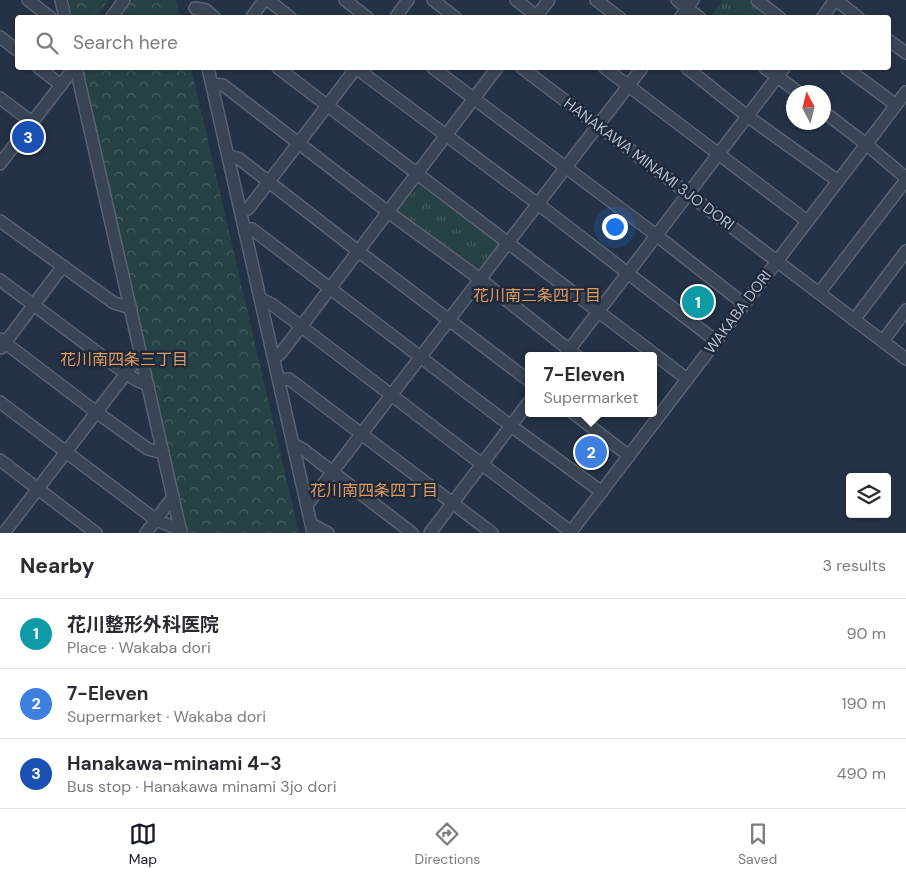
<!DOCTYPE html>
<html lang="en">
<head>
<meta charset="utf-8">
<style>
  body { margin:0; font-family:"DM Sans","Noto Sans JP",sans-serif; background:#f2f2f3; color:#2b2b33 }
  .controls { position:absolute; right:15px; bottom:15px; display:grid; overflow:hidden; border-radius:5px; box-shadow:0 1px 4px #0004 }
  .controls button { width:45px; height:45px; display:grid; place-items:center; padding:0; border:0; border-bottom:1px solid #e1e1e2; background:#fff; color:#2b2b33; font:25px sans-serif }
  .compass { position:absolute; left:786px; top:85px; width:45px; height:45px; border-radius:50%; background:#fff; box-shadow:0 1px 4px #0004; rotate:353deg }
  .you { position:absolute; left:614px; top:226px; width:18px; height:18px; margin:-12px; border:4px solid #fff; border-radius:50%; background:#1a73e8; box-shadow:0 0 0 8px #1a73e833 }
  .badge { display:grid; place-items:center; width:32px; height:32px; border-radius:50%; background:#111827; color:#fff; font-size:16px; font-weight:700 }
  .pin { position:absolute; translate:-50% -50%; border:2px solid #fff; box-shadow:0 1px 5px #0006 }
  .popup { position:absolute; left:525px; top:352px; width:132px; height:65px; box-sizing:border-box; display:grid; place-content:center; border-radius:5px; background:#fff; filter:drop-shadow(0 1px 4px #0005); font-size:16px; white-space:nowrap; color:#7c7c81 }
  .popup b { font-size:19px; color:#2b2b33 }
  .popup::after { content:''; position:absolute; left:50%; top:100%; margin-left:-10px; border:10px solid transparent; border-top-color:#fff }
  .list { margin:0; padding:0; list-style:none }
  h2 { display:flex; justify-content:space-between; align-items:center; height:65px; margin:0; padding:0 20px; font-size:21px }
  h2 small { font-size:16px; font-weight:400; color:#7c7c81 }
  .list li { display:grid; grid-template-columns:32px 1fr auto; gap:15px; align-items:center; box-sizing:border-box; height:70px; padding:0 20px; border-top:1px solid #e1e1e2 }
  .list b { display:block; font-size:19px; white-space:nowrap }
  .list p { margin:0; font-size:16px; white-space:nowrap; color:#7c7c81 }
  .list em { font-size:16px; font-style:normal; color:#7c7c81 }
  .icon { flex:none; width:28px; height:28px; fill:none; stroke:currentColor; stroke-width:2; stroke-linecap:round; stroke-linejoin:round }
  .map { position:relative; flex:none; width:906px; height:533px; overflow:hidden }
  .search { position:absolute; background:#fff; box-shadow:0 1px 4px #0004; left:15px; right:15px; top:15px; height:55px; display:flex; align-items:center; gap:12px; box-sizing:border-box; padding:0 18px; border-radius:5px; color:#7c7c81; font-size:19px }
  .sheet { height:275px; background:#fff }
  nav { display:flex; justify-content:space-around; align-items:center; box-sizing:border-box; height:70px; border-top:1px solid #e1e1e2; background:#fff; font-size:14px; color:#7c7c81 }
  nav a { display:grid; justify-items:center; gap:2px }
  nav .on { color:#111827 }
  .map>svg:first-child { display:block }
</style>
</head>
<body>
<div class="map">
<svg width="906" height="533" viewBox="0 0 906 533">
  <defs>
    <pattern id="forest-crowns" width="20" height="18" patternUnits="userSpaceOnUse" patternTransform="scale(1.25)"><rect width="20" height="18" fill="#274246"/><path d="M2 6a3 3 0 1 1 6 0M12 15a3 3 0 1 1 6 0" fill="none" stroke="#445c60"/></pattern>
    <pattern id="park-tufts" width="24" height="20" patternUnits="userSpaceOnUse" patternTransform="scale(1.25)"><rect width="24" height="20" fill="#274246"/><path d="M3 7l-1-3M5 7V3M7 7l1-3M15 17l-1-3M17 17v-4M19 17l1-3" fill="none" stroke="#445c60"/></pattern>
  </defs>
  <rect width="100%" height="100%" fill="#243246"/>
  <!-- forest -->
  <g fill="url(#forest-crowns)">
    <path d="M 69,0 L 109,0 L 96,17 L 73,18 Z"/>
    <path d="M 133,0 L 176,0 L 180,17 L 120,17 Z"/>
    <path d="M 82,68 L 191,68 L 299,533 L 187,533 Z"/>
  </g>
  <!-- park -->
  <g fill="url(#park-tufts)">
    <path d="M 723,0 L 748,0 L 770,17 L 709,18 Z"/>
    <path d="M 421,182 L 500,242 L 477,272 L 397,211 Z"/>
  </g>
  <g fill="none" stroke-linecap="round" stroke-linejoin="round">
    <!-- minor casing -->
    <g stroke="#586272" stroke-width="14">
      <g id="minor">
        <path d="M 28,0 L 51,18"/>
        <path d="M 61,0 L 65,18"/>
        <path d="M 268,0 L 291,18"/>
        <path d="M 345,0 L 368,18"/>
        <path d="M 433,0 L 456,18"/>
        <path d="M 516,0 L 539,18"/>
        <path d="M 596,0 L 620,18"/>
        <path d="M 677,0 L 700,18"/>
        <path d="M 757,0 L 780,18"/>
        <path d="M 836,0 L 859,18"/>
        <path d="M 195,8 L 206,10 L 215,18"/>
        <path d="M 111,18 L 124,0"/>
        <path d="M 251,18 L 264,0"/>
        <path d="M 395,18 L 408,0"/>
        <path d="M 535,18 L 549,0"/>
        <path d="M 680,18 L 693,0"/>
        <path d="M 822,18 L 835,0"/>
        <path d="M 0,37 L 18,51"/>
        <path d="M 888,40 L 906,53"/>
        <path d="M 39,68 L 61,85"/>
        <path d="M 76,68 L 181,533"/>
        <path d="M 208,68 L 313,533"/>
        <path d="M 278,68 L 687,379"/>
        <path d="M 356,68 L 538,204 L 716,341"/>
        <path d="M 433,68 L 656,235 L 744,304"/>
        <path d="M 522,68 L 906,359"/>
        <path d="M 605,68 L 807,221"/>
        <path d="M 687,68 L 747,116 L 838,181"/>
        <path d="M 765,68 L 798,92"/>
        <path d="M 846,68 L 896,105"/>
        <path d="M 212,84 L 223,85 L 388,212 L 480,279 L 577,356"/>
        <path d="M 0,98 L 32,122"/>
        <path d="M 824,112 L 866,144 L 906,178"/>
        <path d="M 228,156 L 238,158 L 358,251 L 528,380"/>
        <path d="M 0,164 L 74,68"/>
        <path d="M 241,212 L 248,209 L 356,68"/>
        <path d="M 0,221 L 114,303 L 131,308"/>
        <path d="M 245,230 L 252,229 L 511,426 L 602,492"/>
        <path d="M 0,280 L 125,373 L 138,381 L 148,385"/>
        <path d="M 819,293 L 906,180"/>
        <path d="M 261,299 L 273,305 L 571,532"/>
        <path d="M 854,320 L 906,251"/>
        <path d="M 0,339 L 96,412 L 148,449 L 163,453"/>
        <path d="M 883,341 L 906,310"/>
        <path d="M 1,348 L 63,266"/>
        <path d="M 566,354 L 784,68"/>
        <path d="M 274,358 L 281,353 L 497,68"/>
        <path d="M 279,380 L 289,379 L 492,533"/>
        <path d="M 0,402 L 156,520 L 181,530"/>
        <path d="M 573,413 L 629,456"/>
        <path d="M 293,444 L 304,450 L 412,533"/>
        <path d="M 0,460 L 96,533"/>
        <path d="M 307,505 L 642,68"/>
        <path d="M 311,524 L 328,533"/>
        <path d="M 4,533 L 141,354"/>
        <path d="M 146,533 L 173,497"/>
        <path d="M 430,533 L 528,403"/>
        <path d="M 570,533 L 906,92"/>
      </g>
    </g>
    <!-- minor -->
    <use href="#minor" stroke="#394455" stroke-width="11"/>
  </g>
  <g text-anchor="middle" stroke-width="5" stroke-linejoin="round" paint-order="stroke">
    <!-- street labels -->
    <g font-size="15" fill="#b7bfce" stroke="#1e293a">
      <text transform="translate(649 164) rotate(37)" y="5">HANAKAWA MINAMI 3JO DORI</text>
      <text transform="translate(738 312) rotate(-53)" y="5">WAKABA DORI</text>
    </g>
    <!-- neighbourhood labels -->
    <g font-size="16" fill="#e09b60" stroke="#1e293a">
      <text x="537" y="301">花川南三条四丁目</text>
      <text x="124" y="365">花川南四条三丁目</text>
      <text x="374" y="496">花川南四条四丁目</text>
    </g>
  </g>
</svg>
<div class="controls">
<button><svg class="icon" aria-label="layers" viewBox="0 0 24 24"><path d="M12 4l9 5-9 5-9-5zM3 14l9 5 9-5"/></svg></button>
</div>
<svg class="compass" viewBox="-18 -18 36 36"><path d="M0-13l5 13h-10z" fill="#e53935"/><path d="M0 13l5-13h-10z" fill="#7c7c81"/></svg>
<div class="you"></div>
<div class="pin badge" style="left:698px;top:302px;background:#0f9aa8">1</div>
<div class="pin badge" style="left:591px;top:452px;background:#3f7fe0">2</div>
<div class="popup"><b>7-Eleven</b>Supermarket</div>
<div class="pin badge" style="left:28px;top:137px;background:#1a4fb4">3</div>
<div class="search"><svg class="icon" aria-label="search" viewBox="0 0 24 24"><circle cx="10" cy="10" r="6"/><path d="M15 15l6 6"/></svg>Search here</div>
</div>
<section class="sheet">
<h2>Nearby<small>3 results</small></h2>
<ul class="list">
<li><span class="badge" style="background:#0f9aa8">1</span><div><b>花川整形外科医院</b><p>Place · Wakaba dori</p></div><em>90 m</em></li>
<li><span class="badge" style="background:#3f7fe0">2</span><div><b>7-Eleven</b><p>Supermarket · Wakaba dori</p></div><em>190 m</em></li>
<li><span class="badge" style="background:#1a4fb4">3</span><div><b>Hanakawa-minami 4-3</b><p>Bus stop · Hanakawa minami 3jo dori</p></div><em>490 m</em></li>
</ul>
</section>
<nav>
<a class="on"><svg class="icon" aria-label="map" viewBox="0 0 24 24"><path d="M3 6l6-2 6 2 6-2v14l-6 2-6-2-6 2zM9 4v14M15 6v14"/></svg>Map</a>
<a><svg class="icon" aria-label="directions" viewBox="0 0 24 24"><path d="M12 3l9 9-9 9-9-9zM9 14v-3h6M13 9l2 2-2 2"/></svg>Directions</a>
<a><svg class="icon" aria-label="saved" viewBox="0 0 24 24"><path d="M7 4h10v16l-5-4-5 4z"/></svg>Saved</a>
</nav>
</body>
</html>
